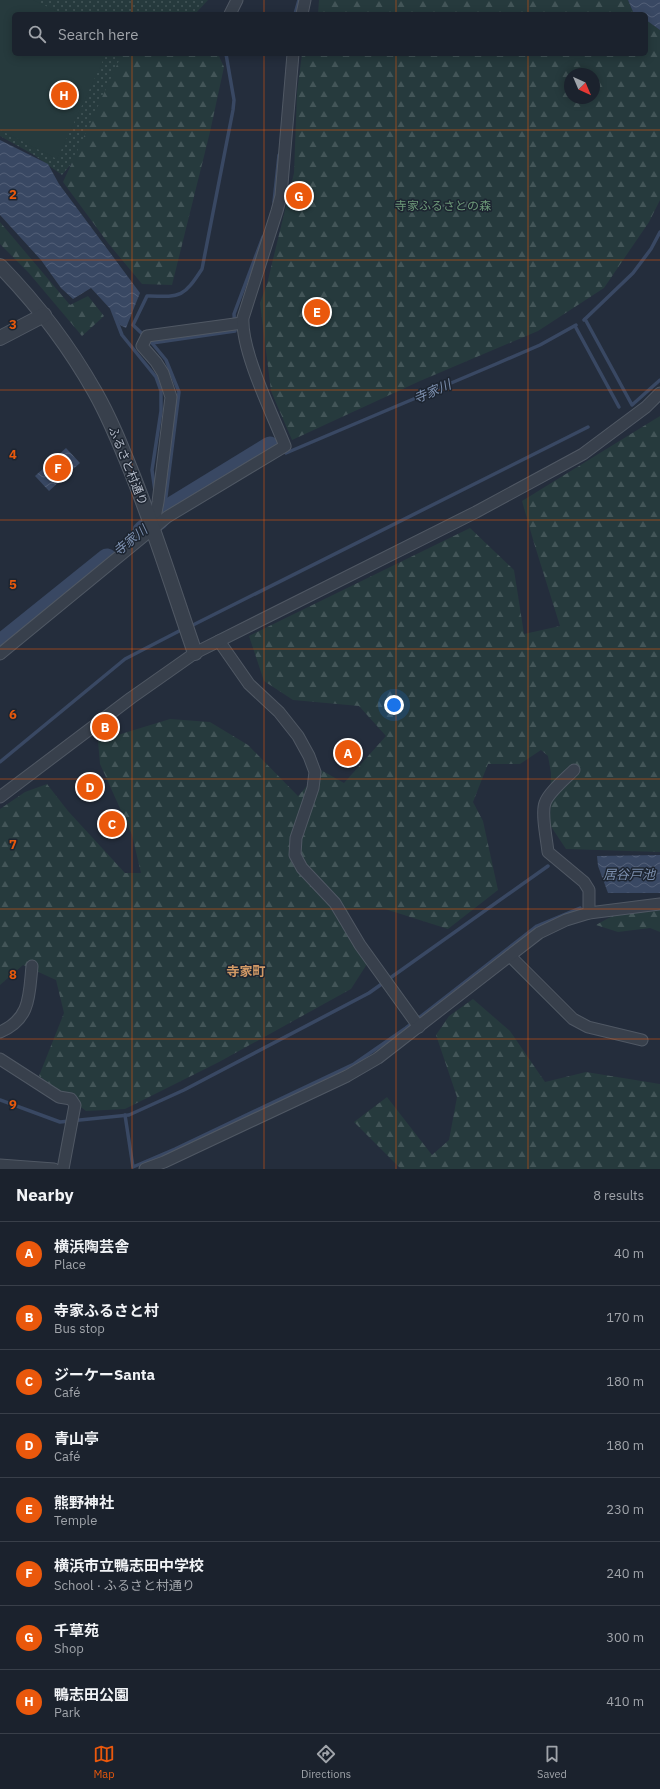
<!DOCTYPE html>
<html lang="en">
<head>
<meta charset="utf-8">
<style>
  body { margin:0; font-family:"IBM Plex Sans","Noto Sans JP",sans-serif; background:#282f39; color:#f1f3f6 }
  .compass { position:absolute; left:564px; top:68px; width:36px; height:36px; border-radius:50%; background:#1b222d; box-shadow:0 2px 10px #0003; rotate:136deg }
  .you { position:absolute; left:394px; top:705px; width:14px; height:14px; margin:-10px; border:3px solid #fff; border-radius:50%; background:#1a73e8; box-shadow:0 0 0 6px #1a73e833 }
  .badge { display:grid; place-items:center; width:26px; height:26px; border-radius:50%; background:#ea580c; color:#fff; font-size:13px; font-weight:700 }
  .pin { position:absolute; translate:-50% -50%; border:2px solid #fff; box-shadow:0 1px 4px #0006 }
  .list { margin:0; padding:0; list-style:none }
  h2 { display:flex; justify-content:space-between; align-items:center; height:52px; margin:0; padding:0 16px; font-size:17px }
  h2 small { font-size:13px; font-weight:400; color:#a0a4aa }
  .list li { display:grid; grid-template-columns:26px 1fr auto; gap:12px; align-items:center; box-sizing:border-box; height:64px; padding:0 16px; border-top:1px solid #393f49 }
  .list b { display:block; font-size:15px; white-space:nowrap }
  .list p { margin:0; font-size:13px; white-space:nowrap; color:#a0a4aa }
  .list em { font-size:13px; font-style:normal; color:#a0a4aa }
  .icon { flex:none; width:22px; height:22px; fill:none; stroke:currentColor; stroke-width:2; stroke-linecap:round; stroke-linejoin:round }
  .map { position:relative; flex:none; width:660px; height:1169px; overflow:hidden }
  .search { position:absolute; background:#1b222d; box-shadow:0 2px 10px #0003; left:12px; right:12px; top:12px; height:44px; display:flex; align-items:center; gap:10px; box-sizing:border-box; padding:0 14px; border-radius:6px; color:#a0a4aa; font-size:15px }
  .sheet { height:564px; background:#1b222d }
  nav { display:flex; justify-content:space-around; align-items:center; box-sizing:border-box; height:56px; border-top:1px solid #393f49; background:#1b222d; font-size:11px; color:#a0a4aa }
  nav a { display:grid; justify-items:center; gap:2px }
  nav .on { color:#ea580c }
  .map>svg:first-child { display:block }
</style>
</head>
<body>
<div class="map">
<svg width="660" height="1169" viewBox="0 0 660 1169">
  <defs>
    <pattern id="green-dots" width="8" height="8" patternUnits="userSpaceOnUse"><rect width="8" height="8" fill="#263a3d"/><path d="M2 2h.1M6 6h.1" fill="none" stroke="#435558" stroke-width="1.8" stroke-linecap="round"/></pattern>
    <pattern id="forest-firs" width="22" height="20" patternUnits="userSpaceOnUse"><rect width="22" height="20" fill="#263a3d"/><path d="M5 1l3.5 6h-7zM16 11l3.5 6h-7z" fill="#435558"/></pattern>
    <pattern id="water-waves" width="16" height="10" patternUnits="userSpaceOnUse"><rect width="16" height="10" fill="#394863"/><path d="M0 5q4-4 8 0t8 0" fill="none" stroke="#536078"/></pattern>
  </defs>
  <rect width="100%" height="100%" fill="#242d3c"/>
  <!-- green -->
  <path fill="url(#green-dots)" d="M 0,0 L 208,0 L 195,14 L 14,14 L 14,54 L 162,54 L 62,175 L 34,155 L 0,136 Z"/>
  <!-- forest -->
  <g fill="url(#forest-firs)" fill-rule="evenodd">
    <path d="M 319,0 L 628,0 L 634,14 L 318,14 Z"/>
    <path d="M 646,20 L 660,30 L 660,200 L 649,222 L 604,288 L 538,331 L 420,381 L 292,440 L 271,391 L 260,303 L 267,284 L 294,173 L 297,92 L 302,54 L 646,54 ZM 570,74 L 594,74 L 594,98 L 570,98 Z"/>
    <path d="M 122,54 L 218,54 L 224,67 L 210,132 L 172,285 L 142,284 L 108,243 L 63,182 Z"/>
    <path d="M 0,222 L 70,305 L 88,296 L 104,316 L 82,336 L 28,272 L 0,244 Z"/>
    <path d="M 660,416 L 660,852 L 566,849 L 550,825 L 551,773 L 548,756 L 541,750 L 520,764 L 488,764 L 473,802 L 483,821 L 498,890 L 448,929 L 385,909 L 347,909 L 367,964 L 351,989 L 219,1062 L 125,1109 L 86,1111 L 39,1076 L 64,1013 L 56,980 L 23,965 L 0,985 L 0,809 L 25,792 L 47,784 L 68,811 L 125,873 L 141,873 L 132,835 L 100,764 L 98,741 L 170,719 L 210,722 L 248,745 L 298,796 L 321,770 L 344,783 L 386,736 L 359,706 L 293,700 L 264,681 L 249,636 L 470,528 L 514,570 L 524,634 L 560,626 L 534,543 L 522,501 Z"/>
    <path d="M 660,909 L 660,932 L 650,928 L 618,932 L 596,925 L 619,912 Z"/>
    <path d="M 473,999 L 510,1031 L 545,1082 L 586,1072 L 660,1084 L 660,1169 L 401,1169 L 354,1122 L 387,1097 L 432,1155 L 449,1140 L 457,1097 L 436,1035 L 449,1016 Z"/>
  </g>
  <!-- pitch -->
  <path fill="#263a3d" d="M 0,0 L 33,0 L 63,14 L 14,14 L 14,54 L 106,54 L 57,159 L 0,130 Z"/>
  <!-- water -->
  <g fill="url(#water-waves)">
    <path d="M 628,0 L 660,0 L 660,30 L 646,20 L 646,14 L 634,14 Z"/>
    <path d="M 0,140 L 48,164 L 59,184 L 140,293 L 126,328 L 120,325 L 114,313 L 91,288 L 73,299 L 61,288 L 41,260 L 0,215 Z"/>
    <path d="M 66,448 L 80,463 L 49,491 L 35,476 Z"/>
    <path d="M 660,855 L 660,893 L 608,893 L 598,866 L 597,856 Z"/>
  </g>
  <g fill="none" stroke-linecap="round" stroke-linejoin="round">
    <!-- stream -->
    <g stroke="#394863" stroke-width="3.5">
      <path d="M 295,14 L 299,0"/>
      <path d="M 274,202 L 279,155"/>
      <path d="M 112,309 L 122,335 L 156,377 L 161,391 L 161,411 L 152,470 L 155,491"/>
      <path d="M 585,319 L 632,405 L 660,380"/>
      <path d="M 584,320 L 633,273 L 651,249 L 660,232"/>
      <path d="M 575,326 L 619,407"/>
      <path d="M 152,343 L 235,331 L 234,314 L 263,237"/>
      <path d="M 286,453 L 496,364 L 540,345 L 576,325"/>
      <path d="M 164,512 L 179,392 L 166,360 L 152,343 L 133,325 L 147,296 C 181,297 183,298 202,269 L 233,110 L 234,100 L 226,54"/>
      <path d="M 189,627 L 588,427"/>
      <path d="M 0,762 L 125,659 L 183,629"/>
      <path d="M 0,1100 L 60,1122 L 129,1115 L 184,1090 L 369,993 L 548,866"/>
      <path d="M 125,1115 L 133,1167 L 175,1149 L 354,1064 L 406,1028 L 537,926 L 580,908"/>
    </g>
    <!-- river -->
    <g stroke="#394863" stroke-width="21">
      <path d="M 143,531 L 159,519 L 164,512 L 270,447"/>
      <path d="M 0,645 L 107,559"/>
    </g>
    <!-- minor casing -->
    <g stroke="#505864" stroke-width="13">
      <g id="minor">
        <path d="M 230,14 L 237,0"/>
        <path d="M 302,14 L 305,0"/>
        <path d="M 153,528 L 158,502 L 171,397 L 163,373 L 156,362 L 142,346 L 147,336 L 242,323"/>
        <path d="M 219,641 L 249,684 L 279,712 L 298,736 L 309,756 L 315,772 L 313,788 L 296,838 L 295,855 L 302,868 L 335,903 L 360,945 L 419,1027"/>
        <path d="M 0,654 L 167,517 L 285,446 C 272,413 241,351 243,318 L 277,211 L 281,196 L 293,54"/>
        <path d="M 574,770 C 566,778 548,793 545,803 C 541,813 547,841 548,852 L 584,882 L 589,890 L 589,913"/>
        <path d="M 0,797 L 131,698 L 195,653 L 476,512 L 583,454 L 646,407 L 660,393"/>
        <path d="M 510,956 L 573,1019 L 588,1027 L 642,1040"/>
        <path d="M 0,1032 C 31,1019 29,995 32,966"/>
        <path d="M 0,1059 L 59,1097 L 71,1099 L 75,1105 L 63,1169"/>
        <path d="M 0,1165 L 54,1169"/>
        <path d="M 145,1169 L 164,1162 L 347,1076 L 378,1058 L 539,933 L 566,920 L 589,913 L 660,904"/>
      </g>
    </g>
    <!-- tertiary casing -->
    <g stroke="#505864" stroke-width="16">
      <g id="tertiary">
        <path d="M 0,266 C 37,304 69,346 95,392 C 111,420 123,451 135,481 C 157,537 175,595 195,653"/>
        <path d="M 0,338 L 44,315"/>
      </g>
    </g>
    <!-- minor -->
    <use href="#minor" stroke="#38404c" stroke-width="11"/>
    <!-- tertiary -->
    <use href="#tertiary" stroke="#38404c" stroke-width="14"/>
  </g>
  <!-- grid -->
  <path fill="none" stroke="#e8590c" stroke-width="1" stroke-opacity="0.55" d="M 132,0 L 132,14M 264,0 L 264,14M 396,0 L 396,14M 528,0 L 528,14M 132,54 L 132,1169M 264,54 L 264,1169M 396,54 L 396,1169M 528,54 L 528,1169M 0,130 L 660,130M 0,260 L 660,260M 0,390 L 660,390M 0,520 L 660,520M 0,649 L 660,649M 0,779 L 660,779M 0,909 L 660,909M 0,1039 L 660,1039"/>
  <g text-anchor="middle" stroke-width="3" stroke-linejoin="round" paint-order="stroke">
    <!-- park labels -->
    <g font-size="12" fill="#6c9878" stroke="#1d2531">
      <text x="443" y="210">寺家ふるさとの森</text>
    </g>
    <!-- street labels -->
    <g font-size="12" fill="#b4bbc8" stroke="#1d2531">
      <text transform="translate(128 466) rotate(68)" y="4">ふるさと村通り</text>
    </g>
    <!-- water labels -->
    <g font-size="13" font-style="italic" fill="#7c8fae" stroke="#1d2531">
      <text transform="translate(432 391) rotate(-23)" y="5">寺家川</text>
      <text transform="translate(130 540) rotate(-39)" y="5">寺家川</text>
      <text x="629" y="879">居谷戸池</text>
    </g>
    <!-- neighbourhood labels -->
    <g font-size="13" font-weight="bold" fill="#d19965" stroke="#1d2531">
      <text x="246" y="976">寺家町</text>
    </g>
  </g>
  <g font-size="13" text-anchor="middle" font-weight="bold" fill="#e8590c" stroke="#1d2531" stroke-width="3" stroke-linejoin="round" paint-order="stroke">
    <text x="13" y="199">2</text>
    <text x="13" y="329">3</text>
    <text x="13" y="459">4</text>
    <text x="13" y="589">5</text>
    <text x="13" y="719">6</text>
    <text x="13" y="849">7</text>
    <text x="13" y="979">8</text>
    <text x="13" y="1109">9</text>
  </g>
</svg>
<svg class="compass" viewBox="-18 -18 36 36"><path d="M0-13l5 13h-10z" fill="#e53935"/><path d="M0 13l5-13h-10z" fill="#a0a4aa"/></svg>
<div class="you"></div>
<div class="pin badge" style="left:348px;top:753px">A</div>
<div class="pin badge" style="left:105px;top:727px">B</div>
<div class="pin badge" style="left:112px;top:824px">C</div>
<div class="pin badge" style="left:90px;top:787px">D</div>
<div class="pin badge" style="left:317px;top:312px">E</div>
<div class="pin badge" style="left:58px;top:468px">F</div>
<div class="pin badge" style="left:299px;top:196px">G</div>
<div class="pin badge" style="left:64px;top:95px">H</div>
<div class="search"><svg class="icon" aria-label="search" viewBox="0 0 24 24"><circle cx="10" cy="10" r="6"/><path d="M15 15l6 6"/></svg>Search here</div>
</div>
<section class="sheet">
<h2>Nearby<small>8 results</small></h2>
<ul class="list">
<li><span class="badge">A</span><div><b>横浜陶芸舎</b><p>Place</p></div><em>40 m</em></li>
<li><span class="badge">B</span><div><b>寺家ふるさと村</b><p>Bus stop</p></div><em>170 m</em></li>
<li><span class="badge">C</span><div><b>ジーケーSanta</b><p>Café</p></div><em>180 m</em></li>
<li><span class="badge">D</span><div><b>青山亭</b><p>Café</p></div><em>180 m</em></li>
<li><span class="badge">E</span><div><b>熊野神社</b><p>Temple</p></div><em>230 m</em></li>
<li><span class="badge">F</span><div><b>横浜市立鴨志田中学校</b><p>School · ふるさと村通り</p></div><em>240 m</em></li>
<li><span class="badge">G</span><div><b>千草苑</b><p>Shop</p></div><em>300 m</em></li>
<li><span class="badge">H</span><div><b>鴨志田公園</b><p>Park</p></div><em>410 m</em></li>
</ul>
</section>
<nav>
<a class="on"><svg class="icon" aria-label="map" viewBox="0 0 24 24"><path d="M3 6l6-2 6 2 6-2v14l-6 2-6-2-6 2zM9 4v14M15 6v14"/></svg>Map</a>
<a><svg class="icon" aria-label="directions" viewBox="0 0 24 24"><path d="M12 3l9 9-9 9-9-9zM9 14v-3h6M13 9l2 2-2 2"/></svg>Directions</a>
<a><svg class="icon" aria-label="saved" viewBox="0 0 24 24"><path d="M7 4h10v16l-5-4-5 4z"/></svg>Saved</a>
</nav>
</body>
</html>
